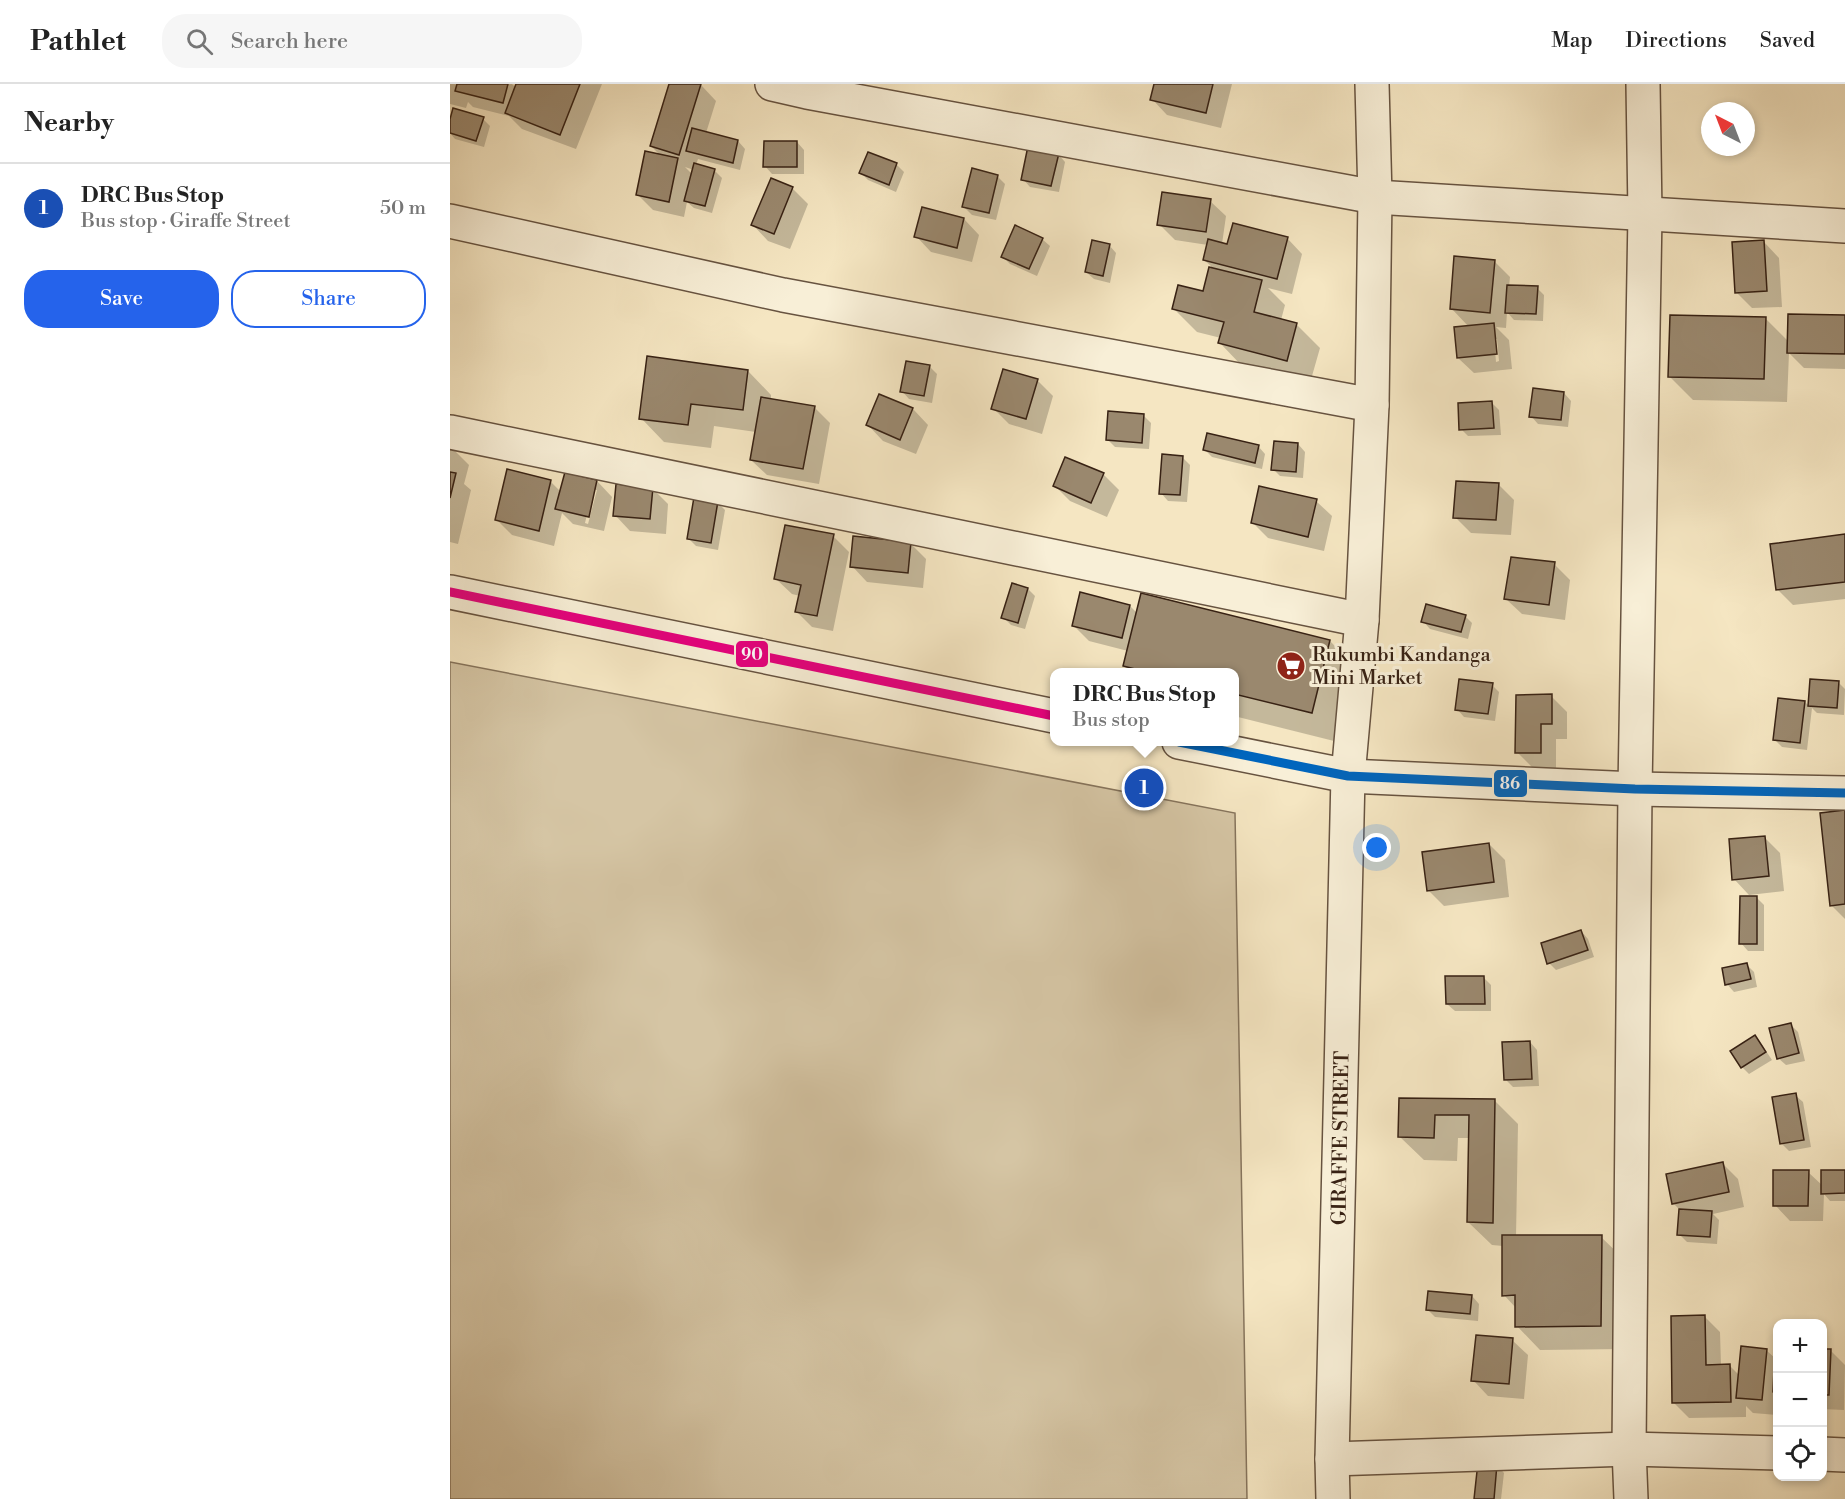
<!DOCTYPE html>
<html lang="en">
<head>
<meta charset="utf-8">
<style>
  body { margin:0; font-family:"Libre Bodoni",serif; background:#f6f6f6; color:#222 }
  .controls { position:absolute; right:18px; bottom:18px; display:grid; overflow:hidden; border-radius:12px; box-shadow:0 3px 9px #0003 }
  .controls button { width:54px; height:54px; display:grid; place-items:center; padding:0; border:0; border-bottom:2px solid #e0e0e0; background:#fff; color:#222; font:30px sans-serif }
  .compass { position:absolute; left:1251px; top:18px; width:54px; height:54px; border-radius:50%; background:#fff; box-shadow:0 3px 9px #0003; rotate:318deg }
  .you { position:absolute; left:927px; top:764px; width:21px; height:21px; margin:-15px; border:4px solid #fff; border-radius:50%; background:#1a73e8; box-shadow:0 0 0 9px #1a73e833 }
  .badge { display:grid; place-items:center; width:39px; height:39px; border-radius:50%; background:#2563eb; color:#fff; font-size:20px; font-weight:700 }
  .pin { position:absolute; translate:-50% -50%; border:3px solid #fff; box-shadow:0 2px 6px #0006 }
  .popup { position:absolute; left:600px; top:584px; width:189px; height:78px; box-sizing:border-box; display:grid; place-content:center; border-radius:12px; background:#fff; filter:drop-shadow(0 2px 4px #0005); font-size:20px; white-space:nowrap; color:#767676 }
  .popup b { font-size:22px; color:#222 }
  .popup::after { content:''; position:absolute; left:50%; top:100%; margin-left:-12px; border:12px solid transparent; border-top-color:#fff }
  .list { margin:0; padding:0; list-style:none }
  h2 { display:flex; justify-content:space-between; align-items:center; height:78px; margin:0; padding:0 24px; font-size:26px }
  h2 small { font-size:20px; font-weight:400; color:#767676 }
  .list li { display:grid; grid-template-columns:39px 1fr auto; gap:18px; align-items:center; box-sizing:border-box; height:90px; padding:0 24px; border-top:2px solid #e0e0e0 }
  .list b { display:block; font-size:22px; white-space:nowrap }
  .list p { margin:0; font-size:20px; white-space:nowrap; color:#767676 }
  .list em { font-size:20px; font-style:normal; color:#767676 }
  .actions { display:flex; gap:12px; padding:18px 24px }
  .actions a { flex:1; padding:14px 0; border:2px solid #2563eb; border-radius:24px; text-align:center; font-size:21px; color:#2563eb }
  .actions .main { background:#2563eb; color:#fff }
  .icon { flex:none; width:33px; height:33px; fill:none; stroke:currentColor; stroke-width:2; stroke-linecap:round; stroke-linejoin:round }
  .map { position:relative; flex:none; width:1395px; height:1415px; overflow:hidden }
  header { display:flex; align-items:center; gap:36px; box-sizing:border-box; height:84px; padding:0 30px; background:#fff; border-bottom:2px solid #e0e0e0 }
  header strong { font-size:28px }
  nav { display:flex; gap:33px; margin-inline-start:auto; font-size:21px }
  .search { width:420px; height:54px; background:#f6f6f6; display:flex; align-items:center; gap:15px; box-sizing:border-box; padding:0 21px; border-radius:24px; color:#767676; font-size:22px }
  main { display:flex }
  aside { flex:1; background:#fff }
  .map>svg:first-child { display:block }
</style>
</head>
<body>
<header>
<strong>Pathlet</strong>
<div class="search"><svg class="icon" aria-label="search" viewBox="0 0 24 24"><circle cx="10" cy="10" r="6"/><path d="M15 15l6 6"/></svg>Search here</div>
<nav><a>Map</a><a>Directions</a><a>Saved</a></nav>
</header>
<main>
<aside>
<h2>Nearby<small></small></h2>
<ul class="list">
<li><span class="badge" style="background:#1a4fb4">1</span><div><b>DRC Bus Stop</b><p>Bus stop · Giraffe Street</p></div><em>50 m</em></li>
</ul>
<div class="actions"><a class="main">Save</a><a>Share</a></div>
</aside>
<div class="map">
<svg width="1395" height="1415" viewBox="0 0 1395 1415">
  <rect width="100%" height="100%" fill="#f5e6c2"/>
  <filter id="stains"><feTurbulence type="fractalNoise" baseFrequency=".00333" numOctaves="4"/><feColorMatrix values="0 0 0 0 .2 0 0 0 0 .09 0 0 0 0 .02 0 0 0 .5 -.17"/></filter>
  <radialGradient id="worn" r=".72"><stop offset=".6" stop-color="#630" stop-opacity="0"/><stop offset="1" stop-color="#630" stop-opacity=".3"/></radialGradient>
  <!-- green -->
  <path fill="#d5c5a4" stroke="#86745c" stroke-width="1.5" d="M 0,578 L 785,729 L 797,1415 L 0,1415 Z"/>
  <!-- shadow -->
  <g fill="#0003" fill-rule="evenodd">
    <path d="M 0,0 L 62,0 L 66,4 L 68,0 L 152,0 L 126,65 L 72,45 L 59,32 L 23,23 L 18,18 L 16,24 L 0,20 Z"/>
    <path d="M 221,0 L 251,1 L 266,17 L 256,49 L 288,57 L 295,65 L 290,86 L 248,75 L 246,81 L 264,86 L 272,94 L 262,129 L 244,124 L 237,118 L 234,133 L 203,126 L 187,110 L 211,72 L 201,62 ZM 235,83 L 244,86 L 243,91 Z"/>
    <path d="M 706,0 L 782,0 L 771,44 L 717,31 L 702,15 Z"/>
    <path d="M 33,35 L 40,42 L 34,63 L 5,55 L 0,49 L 0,40 Z"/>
    <path d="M 347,58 L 354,66 L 354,90 L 322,90 L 315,82 Z"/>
    <path d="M 608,70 L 615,78 L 609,108 L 580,103 L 573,95 Z"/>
    <path d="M 446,80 L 454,88 L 446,108 L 418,96 L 411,89 Z"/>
    <path d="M 547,92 L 555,100 L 546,136 L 522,131 L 514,123 Z"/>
    <path d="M 342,104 L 358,120 L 340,165 L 318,157 L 303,141 Z"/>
    <path d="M 760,117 L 776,132 L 772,160 L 778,162 L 837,154 L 852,170 L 842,210 L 818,204 L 835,221 L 831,236 L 846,240 L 870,264 L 860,299 L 793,283 L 770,259 L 771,254 L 747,248 L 723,224 L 754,209 L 761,182 L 754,176 L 758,161 L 725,156 L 709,140 Z"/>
    <path d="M 514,135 L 529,151 L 522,178 L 481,168 L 466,152 Z"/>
    <path d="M 592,155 L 600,162 L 587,192 L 560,180 L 552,172 Z"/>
    <path d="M 1314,158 L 1329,174 L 1332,223 L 1302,224 L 1287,209 Z"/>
    <path d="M 659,161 L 666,169 L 660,199 L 644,195 L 636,188 Z"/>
    <path d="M 1044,177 L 1060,193 L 1059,203 L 1087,204 L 1094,211 L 1093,237 L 1064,236 L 1057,228 L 1056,244 L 1046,243 L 1059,256 L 1062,285 L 1024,289 L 1008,274 L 1019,243 L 1001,224 ZM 1044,255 L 1047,255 L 1049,277 L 1046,278 Z"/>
    <path d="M 1395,233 L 1395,285 L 1354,284 L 1339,269 L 1337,318 L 1243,316 L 1219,292 L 1315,234 L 1339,258 Z"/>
    <path d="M 480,283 L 487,290 L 482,319 L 459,315 L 452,307 Z"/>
    <path d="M 298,287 L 321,311 L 321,316 L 364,323 L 380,339 L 369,400 L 317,391 L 301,376 L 306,348 L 264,342 L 261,364 L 214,358 L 191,334 Z"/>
    <path d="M 587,296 L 603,312 L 592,350 L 559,340 L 543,324 Z"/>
    <path d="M 1114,309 L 1121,317 L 1118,343 L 1088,340 L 1081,332 Z"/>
    <path d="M 430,312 L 463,325 L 478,341 L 466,370 L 433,357 L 418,341 Z"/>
    <path d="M 1042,319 L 1049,326 L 1051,351 L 1018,352 L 1011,345 Z"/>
    <path d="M 694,332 L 701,339 L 699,365 L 665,363 L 657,355 Z"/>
    <path d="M 848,360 L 855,368 L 853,394 L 830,392 L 823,385 Z"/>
    <path d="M 808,362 L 815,370 L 812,385 L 762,373 L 755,366 Z"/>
    <path d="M 0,365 L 3,365 L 19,381 L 14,400 L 21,406 L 8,460 L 0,458 Z"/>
    <path d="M 732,373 L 740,381 L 737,418 L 718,417 L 711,409 Z"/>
    <path d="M 116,390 L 147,397 L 162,413 L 154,447 L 123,440 L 112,429 L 104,462 L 62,451 L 47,436 L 100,397 L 111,408 ZM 143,406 L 147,406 L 138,440 L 135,439 Z"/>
    <path d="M 653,390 L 669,406 L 657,433 L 620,417 L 604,401 Z"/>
    <path d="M 1048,400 L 1064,416 L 1061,451 L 1021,449 L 1005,433 Z"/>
    <path d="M 202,404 L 218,420 L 216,450 L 180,447 L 165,431 Z"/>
    <path d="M 866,417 L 882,432 L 874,467 L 818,454 L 802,438 Z"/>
    <path d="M 268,419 L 275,426 L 268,466 L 246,462 L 239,455 Z"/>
    <path d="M 383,452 L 399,468 L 383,547 L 362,543 L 346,527 L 350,512 L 342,510 L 326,495 Z"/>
    <path d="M 1395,452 L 1395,515 L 1343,521 L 1328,506 Z"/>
    <path d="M 460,459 L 476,475 L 473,504 L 417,498 L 402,482 Z"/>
    <path d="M 1104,480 L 1120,496 L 1115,536 L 1072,530 L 1056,515 Z"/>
    <path d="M 578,505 L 585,512 L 575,545 L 561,541 L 553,533 Z"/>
    <path d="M 680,522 L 688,530 L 880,557 L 910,588 L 892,659 L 784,632 L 784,588 L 681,588 L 674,582 L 678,567 L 639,557 L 623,541 Z"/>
    <path d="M 1015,532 L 1022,539 L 1018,555 L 980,545 L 973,537 Z"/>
    <path d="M 1361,597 L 1388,598 L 1395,605 L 1394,631 L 1367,629 L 1362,624 L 1357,666 L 1332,663 L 1324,655 L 1355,618 L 1360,623 Z"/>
    <path d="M 1042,601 L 1049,608 L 1045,637 L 1014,633 L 1007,625 Z"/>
    <path d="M 1101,612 L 1117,628 L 1117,655 L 1106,655 L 1106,684 L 1083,684 L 1067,668 Z"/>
    <path d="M 1395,728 L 1395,835 L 1381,821 Z"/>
    <path d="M 1314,753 L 1330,769 L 1334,807 L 1299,811 L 1284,795 Z"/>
    <path d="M 1039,760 L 1055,776 L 1059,813 L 994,822 L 978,806 Z"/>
    <path d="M 1307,814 L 1314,821 L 1314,867 L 1298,867 L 1291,859 Z"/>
    <path d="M 1131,847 L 1138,855 L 1144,873 L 1106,886 L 1099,879 Z"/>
    <path d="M 1297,881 L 1304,888 L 1307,903 L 1284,908 L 1277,900 Z"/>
    <path d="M 1034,894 L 1041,901 L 1041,927 L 1005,927 L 997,920 Z"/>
    <path d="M 1341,941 L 1348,948 L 1355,977 L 1336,981 L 1328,974 Z"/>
    <path d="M 1305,953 L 1312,961 L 1322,976 L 1299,990 L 1292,983 Z"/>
    <path d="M 1080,958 L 1087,966 L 1089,1002 L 1063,1003 L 1055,995 Z"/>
    <path d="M 1345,1011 L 1353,1018 L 1361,1063 L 1339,1067 L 1331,1059 Z"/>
    <path d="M 951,1015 L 1045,1017 L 1068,1040 L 1066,1153 L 1151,1153 L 1175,1176 L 1174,1265 L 1090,1266 L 1067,1242 L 1066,1224 L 1054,1211 L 1053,1162 L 1042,1161 L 1018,1138 L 1020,1054 L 1008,1054 L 1007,1077 L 974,1076 L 950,1053 Z"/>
    <path d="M 1272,1079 L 1288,1095 L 1294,1123 L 1263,1130 L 1269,1136 L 1267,1160 L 1237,1158 L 1229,1150 L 1231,1127 L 1224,1120 Z"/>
    <path d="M 1395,1087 L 1395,1117 L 1380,1117 L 1374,1110 L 1373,1137 L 1340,1137 L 1325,1121 L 1358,1088 L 1373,1102 Z"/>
    <path d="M 1022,1212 L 1029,1220 L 1028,1237 L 985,1233 L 977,1225 Z"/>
    <path d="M 1255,1233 L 1270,1248 L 1271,1282 L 1280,1282 L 1290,1292 L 1316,1266 L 1326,1275 L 1328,1265 L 1327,1331 L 1303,1329 L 1296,1322 L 1296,1333 L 1239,1334 L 1223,1318 Z"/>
    <path d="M 1062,1256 L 1078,1271 L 1074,1315 L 1038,1312 L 1023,1296 Z"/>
    <path d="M 1372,1266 L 1381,1267 L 1395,1281 L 1394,1326 L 1372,1325 Z"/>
    <path d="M 1047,1381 L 1054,1389 L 1051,1415 L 1026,1415 Z"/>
  </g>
  <!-- building -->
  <g fill="#9a886e" stroke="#382214" stroke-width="1.5">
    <path d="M 7,0 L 58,0 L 53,19 L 5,7 Z"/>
    <path d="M 66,0 L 130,0 L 110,51 L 55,29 Z"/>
    <path d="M 219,0 L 251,0 L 229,71 L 200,62 Z"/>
    <path d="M 704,0 L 763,0 L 756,29 L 700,16 Z"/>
    <path d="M 3,24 L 34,33 L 26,57 L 0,49 L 0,35 Z"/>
    <path d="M 242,44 L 288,56 L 283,79 L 236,67 Z"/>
    <path d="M 314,57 L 347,57 L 347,83 L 313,83 Z"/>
    <path d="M 578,62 L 609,69 L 601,102 L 571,96 Z"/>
    <path d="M 195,67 L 228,74 L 219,118 L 186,111 Z"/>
    <path d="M 418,68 L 447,79 L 439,101 L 409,89 Z"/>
    <path d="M 244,79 L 265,85 L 255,122 L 234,117 Z"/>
    <path d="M 522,84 L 548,91 L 539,129 L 512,123 Z"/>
    <path d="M 321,94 L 343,103 L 324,150 L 301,141 Z"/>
    <path d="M 712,108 L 761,115 L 756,148 L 707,141 Z"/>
    <path d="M 472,123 L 514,134 L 507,164 L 464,153 Z"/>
    <path d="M 783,139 L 838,153 L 827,195 L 753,176 L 758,155 L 777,160 Z"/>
    <path d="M 565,141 L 593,154 L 579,185 L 551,173 Z"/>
    <path d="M 642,156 L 660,160 L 653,192 L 635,188 Z"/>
    <path d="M 1314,156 L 1317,207 L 1285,209 L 1282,158 Z"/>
    <path d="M 1004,172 L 1045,176 L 1040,229 L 1000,225 Z"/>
    <path d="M 759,183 L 812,196 L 804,228 L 847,239 L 837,277 L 768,259 L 774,238 L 722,225 L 728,201 L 753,207 Z"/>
    <path d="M 1057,201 L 1088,202 L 1086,230 L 1055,229 Z"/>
    <path d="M 1338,230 L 1395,231 L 1395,270 L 1337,269 Z"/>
    <path d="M 1220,231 L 1316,233 L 1314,295 L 1218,293 Z"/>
    <path d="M 1044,239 L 1047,270 L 1007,274 L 1004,243 Z"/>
    <path d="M 197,272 L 298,286 L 293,326 L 241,320 L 238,341 L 189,335 Z"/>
    <path d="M 456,277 L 480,281 L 474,312 L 450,308 Z"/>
    <path d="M 553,285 L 588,295 L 576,335 L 541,325 Z"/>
    <path d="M 1083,304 L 1114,308 L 1111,336 L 1079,333 Z"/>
    <path d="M 429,310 L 463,324 L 450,356 L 416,341 Z"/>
    <path d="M 311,313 L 365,322 L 353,385 L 300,376 Z"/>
    <path d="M 1042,317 L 1044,344 L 1009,346 L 1008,319 Z"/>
    <path d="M 658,327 L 694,330 L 692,359 L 656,356 Z"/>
    <path d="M 757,349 L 809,361 L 805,379 L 753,366 Z"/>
    <path d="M 824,357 L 848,359 L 846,388 L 821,386 Z"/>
    <path d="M 712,370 L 733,372 L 730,411 L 709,410 Z"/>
    <path d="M 615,373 L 654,389 L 641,419 L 603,402 Z"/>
    <path d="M 57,385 L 101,396 L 89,447 L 45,436 Z"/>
    <path d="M 0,388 L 6,389 L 0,414 Z"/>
    <path d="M 115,388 L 147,396 L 139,433 L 105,425 Z"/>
    <path d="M 1006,397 L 1049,399 L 1046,436 L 1003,434 Z"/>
    <path d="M 166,400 L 203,403 L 200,435 L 163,432 Z"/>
    <path d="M 809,402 L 867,415 L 858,453 L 801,439 Z"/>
    <path d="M 244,413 L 268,417 L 261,459 L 237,455 Z"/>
    <path d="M 335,441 L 384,450 L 367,532 L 345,528 L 351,501 L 324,495 Z"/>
    <path d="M 1395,450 L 1395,498 L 1326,506 L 1320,460 Z"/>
    <path d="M 403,452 L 461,458 L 458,489 L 400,483 Z"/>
    <path d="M 1061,473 L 1105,478 L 1099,521 L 1054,515 Z"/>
    <path d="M 562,499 L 578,504 L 568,539 L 551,534 Z"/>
    <path d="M 630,508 L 680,521 L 672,554 L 622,542 Z"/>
    <path d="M 691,509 L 880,556 L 862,629 L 784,610 L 784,588 L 697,588 L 673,582 Z"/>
    <path d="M 976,520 L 1016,531 L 1011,548 L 971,538 Z"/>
    <path d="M 1009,595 L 1043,599 L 1038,630 L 1005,626 Z"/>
    <path d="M 1360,595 L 1389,597 L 1387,624 L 1358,622 Z"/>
    <path d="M 1102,610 L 1102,640 L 1091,640 L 1091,669 L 1065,669 L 1066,611 Z"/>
    <path d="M 1328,614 L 1355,617 L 1350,659 L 1323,656 Z"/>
    <path d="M 1395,726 L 1395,820 L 1380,822 L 1370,729 Z"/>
    <path d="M 1315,752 L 1319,792 L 1282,796 L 1279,755 Z"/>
    <path d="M 1039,759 L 1044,798 L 977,807 L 972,768 Z"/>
    <path d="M 1290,812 L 1307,812 L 1307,860 L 1289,860 Z"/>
    <path d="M 1131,846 L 1138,866 L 1097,880 L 1091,859 Z"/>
    <path d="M 1297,879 L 1301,895 L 1275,901 L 1272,884 Z"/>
    <path d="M 995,892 L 1034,892 L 1035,920 L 996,920 Z"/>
    <path d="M 1341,939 L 1349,969 L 1327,975 L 1319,944 Z"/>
    <path d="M 1305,951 L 1316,968 L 1291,984 L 1280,967 Z"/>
    <path d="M 1080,957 L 1082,995 L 1054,996 L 1052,958 Z"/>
    <path d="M 1346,1009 L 1354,1056 L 1330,1060 L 1322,1013 Z"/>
    <path d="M 949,1014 L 1045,1015 L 1043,1139 L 1017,1138 L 1019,1031 L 985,1031 L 984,1054 L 948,1053 Z"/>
    <path d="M 1273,1078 L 1279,1108 L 1222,1120 L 1216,1090 Z"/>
    <path d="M 1323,1086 L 1359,1086 L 1358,1122 L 1323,1122 Z"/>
    <path d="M 1371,1086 L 1395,1086 L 1395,1109 L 1371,1110 Z"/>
    <path d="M 1229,1125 L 1262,1127 L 1260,1153 L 1227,1151 Z"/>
    <path d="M 1052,1151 L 1152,1151 L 1151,1242 L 1065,1243 L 1065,1211 L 1052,1212 Z"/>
    <path d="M 978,1207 L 1022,1211 L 1020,1230 L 976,1226 Z"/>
    <path d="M 1255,1231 L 1256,1281 L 1280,1280 L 1281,1318 L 1222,1319 L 1221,1232 Z"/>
    <path d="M 1026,1251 L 1063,1254 L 1059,1300 L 1021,1297 Z"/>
    <path d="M 1291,1262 L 1317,1265 L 1312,1316 L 1286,1314 Z"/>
    <path d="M 1325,1263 L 1328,1263 L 1328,1309 L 1323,1308 Z"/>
    <path d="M 1372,1265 L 1381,1265 L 1379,1311 L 1372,1311 Z"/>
    <path d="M 1028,1378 L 1047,1380 L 1044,1415 L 1024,1415 Z"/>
  </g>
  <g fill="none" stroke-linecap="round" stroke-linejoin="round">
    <!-- street casing -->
    <g stroke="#675340" stroke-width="36">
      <g id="street">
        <path d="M 322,0 L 357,8 L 925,113 L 1395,142"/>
        <path d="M 0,137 L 333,211 L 922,321"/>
        <path d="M 0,348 L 912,536"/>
        <path d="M 0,508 L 604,632"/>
        <path d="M 729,658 L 898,692 L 1185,705 L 1395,709"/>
        <path d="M 1372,1370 L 1395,1371"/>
        <path d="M 882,1375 L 1179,1365 L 1328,1369"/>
        <path d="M 883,1415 L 882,1375 L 898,692 L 912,536 L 922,321 L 925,113 L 922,0"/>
        <path d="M 1181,1415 L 1179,1365 L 1185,705 L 1195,130 L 1193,0"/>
      </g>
    </g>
    <!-- street -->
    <use href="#street" stroke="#f8efd7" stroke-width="33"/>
    <!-- bus-1 casing -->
    <g stroke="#f8efd7" stroke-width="14">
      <path id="bus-1" d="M 0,508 L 604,632"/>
    </g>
    <!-- bus-2 casing -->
    <g stroke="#f8efd7" stroke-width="14">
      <path id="bus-2" d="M 729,658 L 898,692 L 1185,705 L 1395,709"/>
    </g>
    <!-- bus-1 -->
    <use href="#bus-1" stroke="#e5007d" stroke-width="9"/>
    <!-- bus-2 -->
    <use href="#bus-2" stroke="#0065bd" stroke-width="9"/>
  </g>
  <!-- icons -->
  <defs>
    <g id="supermarket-disc" transform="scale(1.5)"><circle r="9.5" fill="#8f2418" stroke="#f8efd7"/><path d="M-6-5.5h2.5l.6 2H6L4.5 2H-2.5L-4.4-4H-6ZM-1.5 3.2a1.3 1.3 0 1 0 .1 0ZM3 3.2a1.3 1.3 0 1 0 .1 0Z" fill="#fff"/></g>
  </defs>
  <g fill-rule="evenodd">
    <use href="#supermarket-disc" x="841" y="582"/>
  </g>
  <g text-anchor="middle" stroke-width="6" stroke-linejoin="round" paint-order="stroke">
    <!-- poi labels -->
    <g font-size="20" fill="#382214" stroke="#f8efd7" text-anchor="start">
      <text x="862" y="577">Rukumbi Kandanga<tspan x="862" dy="23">Mini Market</tspan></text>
    </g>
    <!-- street labels -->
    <g font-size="20" fill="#382214" stroke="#f8efd7">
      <text transform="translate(890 1054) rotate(-89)" y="7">GIRAFFE STREET</text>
    </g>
  </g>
  <g stroke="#f8efd7" stroke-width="2">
    <rect x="285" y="556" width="34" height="28" rx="6" fill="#e5007d"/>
    <rect x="1043" y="685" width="35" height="29" rx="6" fill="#0065bd"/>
  </g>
  <g font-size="16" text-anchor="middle" font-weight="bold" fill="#fff">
    <text x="302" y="576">90</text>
    <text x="1060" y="705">86</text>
  </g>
  <rect width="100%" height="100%" filter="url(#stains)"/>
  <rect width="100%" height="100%" fill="url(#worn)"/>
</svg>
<div class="controls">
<button>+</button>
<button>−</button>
<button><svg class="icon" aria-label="locate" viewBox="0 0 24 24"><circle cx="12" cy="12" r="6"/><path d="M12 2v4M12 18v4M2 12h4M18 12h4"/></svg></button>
</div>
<svg class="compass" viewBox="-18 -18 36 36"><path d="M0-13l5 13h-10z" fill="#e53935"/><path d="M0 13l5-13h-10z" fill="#767676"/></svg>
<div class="you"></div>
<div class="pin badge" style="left:694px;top:704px;background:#1a4fb4">1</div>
<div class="popup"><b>DRC Bus Stop</b>Bus stop</div>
</div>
</main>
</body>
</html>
